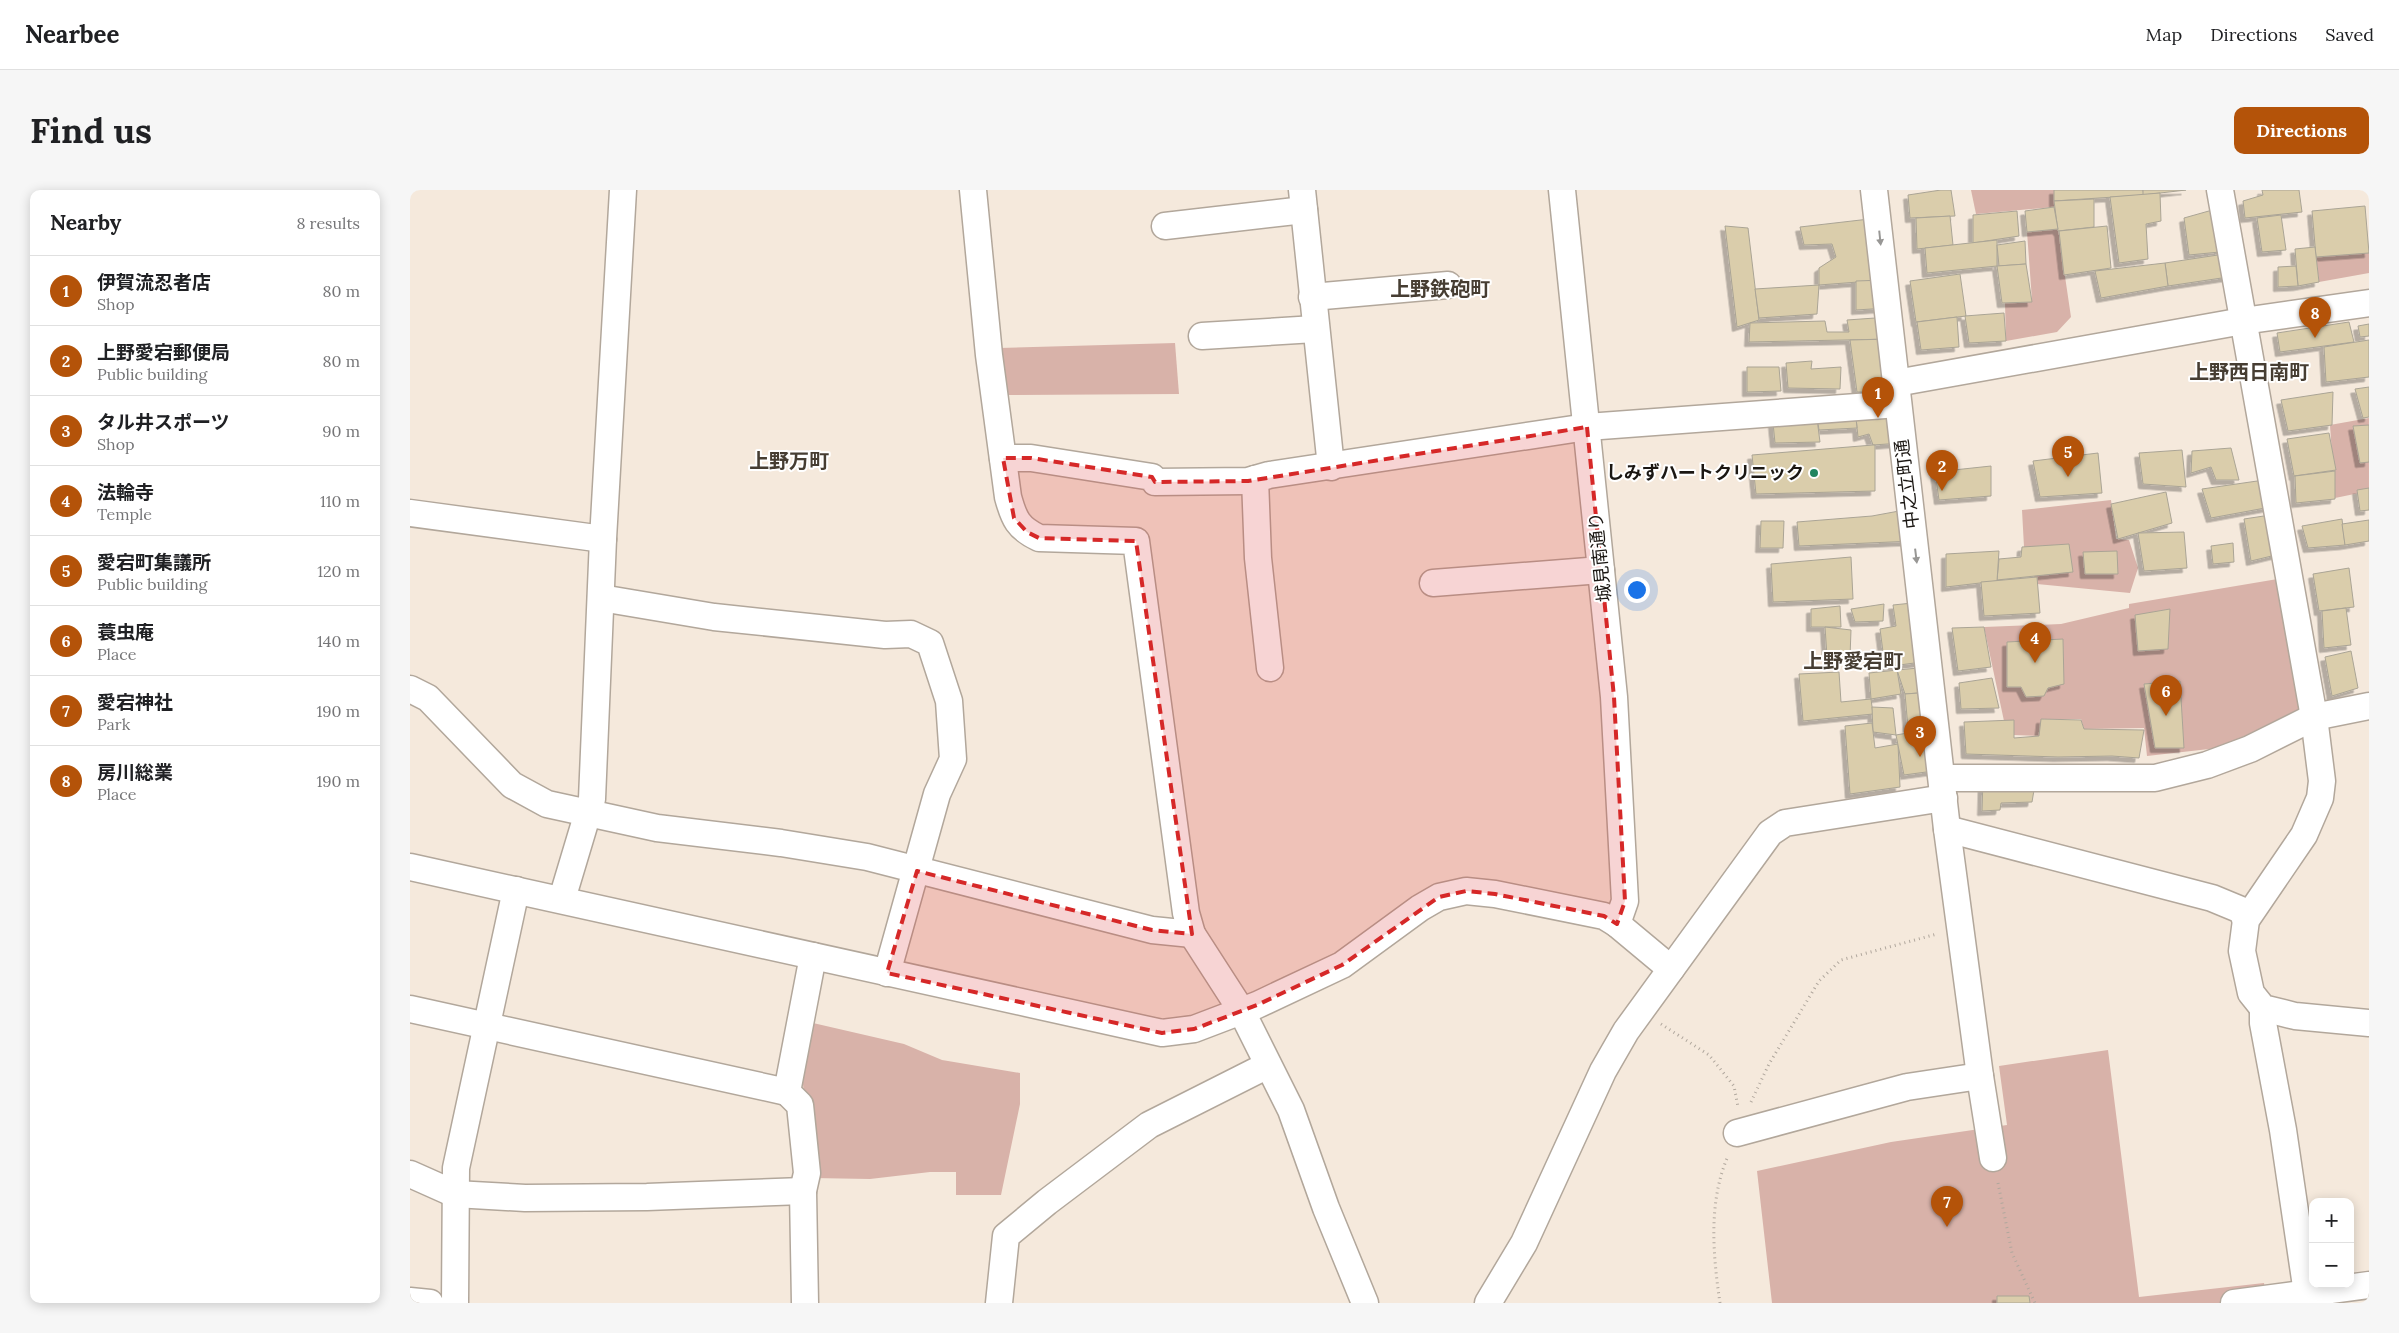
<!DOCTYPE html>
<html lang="en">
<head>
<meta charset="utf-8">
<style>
  body { margin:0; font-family:Lora,"Noto Sans JP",serif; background:#f6f6f6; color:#202124 }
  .controls { position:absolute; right:15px; bottom:15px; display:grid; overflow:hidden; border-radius:10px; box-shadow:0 2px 12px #0003 }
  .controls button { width:45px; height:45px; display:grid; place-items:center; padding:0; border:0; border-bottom:1px solid #e0e0e0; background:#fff; color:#202124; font:25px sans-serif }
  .you { position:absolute; left:1226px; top:399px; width:18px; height:18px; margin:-12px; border:4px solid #fff; border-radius:50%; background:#1a73e8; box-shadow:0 0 0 8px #1a73e833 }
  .badge { display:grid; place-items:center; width:32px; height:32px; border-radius:50%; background:#b45309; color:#fff; font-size:16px; font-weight:700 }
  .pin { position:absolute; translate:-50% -41px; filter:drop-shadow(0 1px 2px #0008) }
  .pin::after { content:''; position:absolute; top:26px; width:18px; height:15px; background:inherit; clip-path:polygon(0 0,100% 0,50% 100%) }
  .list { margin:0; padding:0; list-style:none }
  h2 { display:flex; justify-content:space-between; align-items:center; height:65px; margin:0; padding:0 20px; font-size:21px }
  h2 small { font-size:16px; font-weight:400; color:#757577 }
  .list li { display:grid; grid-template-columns:32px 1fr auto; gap:15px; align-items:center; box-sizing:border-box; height:70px; padding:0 20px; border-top:1px solid #e0e0e0 }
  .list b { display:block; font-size:19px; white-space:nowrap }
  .list p { margin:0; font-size:16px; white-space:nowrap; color:#757577 }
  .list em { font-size:16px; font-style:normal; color:#757577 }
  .map { position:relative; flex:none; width:1959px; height:1113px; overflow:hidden; border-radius:10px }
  header { display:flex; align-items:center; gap:30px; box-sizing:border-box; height:70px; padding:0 25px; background:#fff; border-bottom:1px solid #e0e0e0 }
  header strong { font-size:24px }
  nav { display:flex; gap:28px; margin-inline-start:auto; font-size:18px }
  .intro { display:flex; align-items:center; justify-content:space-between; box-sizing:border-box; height:120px; padding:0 30px }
  h1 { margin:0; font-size:35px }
  .button { padding:12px 22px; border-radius:10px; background:#b45309; color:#fff; font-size:18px; font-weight:700 }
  main { display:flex; gap:30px; padding:0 30px }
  aside { flex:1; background:#fff; border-radius:10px; box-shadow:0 2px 12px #0003 }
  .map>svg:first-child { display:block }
</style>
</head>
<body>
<header>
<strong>Nearbee</strong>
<nav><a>Map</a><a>Directions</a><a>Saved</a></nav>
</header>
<div class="intro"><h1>Find us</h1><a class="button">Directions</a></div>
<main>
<aside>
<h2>Nearby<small>8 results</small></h2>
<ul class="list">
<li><span class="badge">1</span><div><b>伊賀流忍者店</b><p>Shop</p></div><em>80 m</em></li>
<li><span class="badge">2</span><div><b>上野愛宕郵便局</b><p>Public building</p></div><em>80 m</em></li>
<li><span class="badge">3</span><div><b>タル井スポーツ</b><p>Shop</p></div><em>90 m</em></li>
<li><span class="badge">4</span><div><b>法輪寺</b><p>Temple</p></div><em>110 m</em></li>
<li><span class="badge">5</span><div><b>愛宕町集議所</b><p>Public building</p></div><em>120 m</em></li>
<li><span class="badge">6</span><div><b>蓑虫庵</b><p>Place</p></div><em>140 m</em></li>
<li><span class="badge">7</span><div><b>愛宕神社</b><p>Park</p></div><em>190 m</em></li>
<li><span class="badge">8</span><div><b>房川総業</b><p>Place</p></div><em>190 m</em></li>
</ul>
</aside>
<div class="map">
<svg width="1959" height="1113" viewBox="0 0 1959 1113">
  <defs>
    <filter id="shadow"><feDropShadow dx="-4.5" dy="4.5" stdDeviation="0" flood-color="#0004"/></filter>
  </defs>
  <rect width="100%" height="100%" fill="#f5e9dc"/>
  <!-- green -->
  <g fill="#d8b2a9">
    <path d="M 1561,0 L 1644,0 L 1644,17 L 1566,24 Z"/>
    <path d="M 1648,39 L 1661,127 L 1647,142 L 1596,151 L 1595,113 L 1622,110 L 1617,42 Z"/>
    <path d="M 1959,63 L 1959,83 L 1909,92 L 1906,66 Z"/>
    <path d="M 765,153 L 769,204 L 595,205 L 589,158 Z"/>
    <path d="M 1959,228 L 1959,301 L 1925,308 L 1920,235 Z"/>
    <path d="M 1701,310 L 1706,349 L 1719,350 L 1728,378 L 1720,403 L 1627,394 L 1614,357 L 1612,320 Z"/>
    <path d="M 1879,387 L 1904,527 L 1808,558 L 1737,566 L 1734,538 L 1674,539 L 1671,529 L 1634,529 L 1629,546 L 1604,545 L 1594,531 L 1574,437 L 1651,434 L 1719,418 L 1719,414 Z"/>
    <path d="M 403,833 L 494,854 L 532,870 L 610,883 L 610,914 L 591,1005 L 546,1005 L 546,982 L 520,982 L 460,989 L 402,988 L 392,884 Z"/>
    <path d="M 1698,860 L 1729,1107 L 1854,1093 L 1857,1113 L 1362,1113 L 1347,981 L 1481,952 L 1597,935 L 1589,876 Z"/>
  </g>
  <!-- building -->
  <g fill="#dacdab" stroke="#aaa495" filter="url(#shadow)">
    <path d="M 1531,0 L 1541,0 L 1545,26 L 1500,28 L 1498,5 Z"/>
    <path d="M 1644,0 L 1733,0 L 1734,5 L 1644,11 Z"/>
    <path d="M 1733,0 L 1776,0 L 1733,5 Z"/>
    <path d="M 1852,0 L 1889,0 L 1892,22 L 1835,28 L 1833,11 L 1853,5 Z"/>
    <path d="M 1750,3 L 1751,31 L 1736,34 L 1738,69 L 1709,73 L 1700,7 Z"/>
    <path d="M 1684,9 L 1684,37 L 1648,41 L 1644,11 Z"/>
    <path d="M 1955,16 L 1959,63 L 1906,67 L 1902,21 Z"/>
    <path d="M 1644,17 L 1648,39 L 1617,42 L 1615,21 Z"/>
    <path d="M 1813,17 L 1820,61 L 1779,65 L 1774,28 Z"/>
    <path d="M 1607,21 L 1609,46 L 1563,53 L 1563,25 Z"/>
    <path d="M 1871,25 L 1876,60 L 1852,62 L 1847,28 Z"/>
    <path d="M 1540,26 L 1543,55 L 1507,59 L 1506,28 Z"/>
    <path d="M 1468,28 L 1474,90 L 1409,95 L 1409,78 L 1426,67 L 1422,54 L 1394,55 L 1390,37 Z"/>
    <path d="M 1315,36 L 1338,38 L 1349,130 L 1327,137 Z"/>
    <path d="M 1697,36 L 1701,78 L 1654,85 L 1649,41 Z"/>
    <path d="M 1587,50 L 1587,76 L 1517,83 L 1515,58 Z"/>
    <path d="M 1615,51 L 1616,74 L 1589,76 L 1587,55 Z"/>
    <path d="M 1905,57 L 1909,92 L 1888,96 L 1885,59 Z"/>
    <path d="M 1821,63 L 1825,86 L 1758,96 L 1755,73 Z"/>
    <path d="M 1755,73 L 1758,96 L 1691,108 L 1685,81 Z"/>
    <path d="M 1616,74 L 1622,112 L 1592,113 L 1587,76 Z"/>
    <path d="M 1886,76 L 1888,96 L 1868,97 L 1868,77 Z"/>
    <path d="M 1550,84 L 1556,126 L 1506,132 L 1500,91 Z"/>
    <path d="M 1474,90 L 1477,118 L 1446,120 L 1446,91 Z"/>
    <path d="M 1409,95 L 1407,124 L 1349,128 L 1345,99 Z"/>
    <path d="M 1594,123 L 1596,151 L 1559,153 L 1555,126 Z"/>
    <path d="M 1479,127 L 1481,149 L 1339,152 L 1340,133 L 1415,131 L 1417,142 L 1439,142 L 1437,130 Z"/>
    <path d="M 1547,127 L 1549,157 L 1511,160 L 1507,132 Z"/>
    <path d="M 1939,132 L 1944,152 L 1870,162 L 1867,143 Z"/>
    <path d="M 1959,134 L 1959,146 L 1950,147 L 1948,136 Z"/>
    <path d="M 1481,149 L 1487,202 L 1447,202 L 1440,150 Z"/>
    <path d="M 1959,150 L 1959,187 L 1916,192 L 1914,157 Z"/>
    <path d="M 1402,171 L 1401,179 L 1431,177 L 1430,199 L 1378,198 L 1376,173 Z"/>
    <path d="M 1337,177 L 1369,177 L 1371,201 L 1337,202 Z"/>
    <path d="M 1959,197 L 1959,227 L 1953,228 L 1945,199 Z"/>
    <path d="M 1923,202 L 1922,235 L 1878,241 L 1871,210 Z"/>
    <path d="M 1488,214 L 1492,253 L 1463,255 L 1459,244 L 1448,247 L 1445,218 Z"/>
    <path d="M 1445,218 L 1447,238 L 1409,240 L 1406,221 Z"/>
    <path d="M 1406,221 L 1410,252 L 1365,253 L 1362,223 Z"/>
    <path d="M 1959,235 L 1959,272 L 1950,273 L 1943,236 Z"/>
    <path d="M 1919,243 L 1926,280 L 1884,286 L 1877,249 Z"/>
    <path d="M 1463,255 L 1465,255 L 1465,301 L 1346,304 L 1342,265 Z"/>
    <path d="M 1821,258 L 1829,290 L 1806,290 L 1801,277 L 1781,283 L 1782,261 Z"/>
    <path d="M 1772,260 L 1776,297 L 1733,294 L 1729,263 Z"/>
    <path d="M 1688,263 L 1692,303 L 1630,307 L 1623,271 Z"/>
    <path d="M 1581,276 L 1581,306 L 1529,310 L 1525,282 Z"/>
    <path d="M 1925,281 L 1925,309 L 1886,313 L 1885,286 Z"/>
    <path d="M 1861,289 L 1866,316 L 1801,328 L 1792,299 Z"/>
    <path d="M 1959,298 L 1959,320 L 1950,321 L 1947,300 Z"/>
    <path d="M 1756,302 L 1762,333 L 1708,349 L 1701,314 Z"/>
    <path d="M 1500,319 L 1504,351 L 1389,356 L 1387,332 L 1462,326 Z"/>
    <path d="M 1867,324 L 1874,363 L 1841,371 L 1834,329 Z"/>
    <path d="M 1932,329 L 1935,355 L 1898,358 L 1892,336 Z"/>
    <path d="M 1959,330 L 1959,351 L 1935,355 L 1932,334 Z"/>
    <path d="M 1351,331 L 1374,331 L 1373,358 L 1350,358 Z"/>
    <path d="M 1774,342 L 1777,378 L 1734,381 L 1728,343 Z"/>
    <path d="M 1823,353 L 1824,372 L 1803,374 L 1801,356 Z"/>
    <path d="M 1659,354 L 1663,382 L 1587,390 L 1589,369 L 1611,367 L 1612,357 Z"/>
    <path d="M 1589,361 L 1587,391 L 1536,397 L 1536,364 Z"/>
    <path d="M 1707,361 L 1708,384 L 1675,384 L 1673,362 Z"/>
    <path d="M 1441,367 L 1443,409 L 1363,412 L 1361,374 Z"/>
    <path d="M 1939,378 L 1944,417 L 1909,421 L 1903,384 Z"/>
    <path d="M 1627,387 L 1630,423 L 1574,426 L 1571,392 Z"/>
    <path d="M 1512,412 L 1519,471 L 1475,477 L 1470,439 L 1486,436 L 1483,415 Z"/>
    <path d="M 1474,414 L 1473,431 L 1445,432 L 1441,419 Z"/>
    <path d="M 1430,416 L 1431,437 L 1401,437 L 1401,419 Z"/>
    <path d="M 1936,418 L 1941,455 L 1914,458 L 1912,421 Z"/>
    <path d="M 1760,419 L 1758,459 L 1728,461 L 1725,425 Z"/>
    <path d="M 1415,437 L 1441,440 L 1440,467 L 1417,466 Z"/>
    <path d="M 1574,437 L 1581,477 L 1548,481 L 1542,438 Z"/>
    <path d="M 1653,449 L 1654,494 L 1638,498 L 1634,506 L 1616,507 L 1611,497 L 1597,497 L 1597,452 Z"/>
    <path d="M 1941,461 L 1948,498 L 1922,506 L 1915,467 Z"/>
    <path d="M 1519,477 L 1522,502 L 1495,504 L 1487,480 Z"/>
    <path d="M 1487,480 L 1491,504 L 1461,509 L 1459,483 Z"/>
    <path d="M 1429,482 L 1431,512 L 1461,509 L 1463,524 L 1393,531 L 1389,484 Z"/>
    <path d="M 1582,488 L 1589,518 L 1551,519 L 1549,493 Z"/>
    <path d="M 1770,491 L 1774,558 L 1745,558 L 1734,494 Z"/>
    <path d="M 1522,502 L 1526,536 L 1498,538 L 1495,504 Z"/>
    <path d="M 1462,517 L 1483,518 L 1486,545 L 1463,542 Z"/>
    <path d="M 1631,529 L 1671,530 L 1674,539 L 1734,540 L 1729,568 L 1702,566 L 1648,567 L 1556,564 L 1554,532 L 1604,530 L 1604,548 L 1629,546 Z"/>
    <path d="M 1462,533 L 1465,558 L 1488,554 L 1490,597 L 1440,604 L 1435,536 Z"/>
    <path d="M 1526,538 L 1531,580 L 1494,585 L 1486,545 Z"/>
    <path d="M 1573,588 L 1626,588 L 1622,612 L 1591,613 L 1590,620 L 1572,621 Z"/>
    <path d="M 1587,1106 L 1619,1106 L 1620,1113 L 1587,1113 Z"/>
  </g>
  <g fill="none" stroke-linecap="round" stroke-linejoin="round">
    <!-- minor casing -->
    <g stroke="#b2a79b" stroke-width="29">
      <g id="minor">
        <path d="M 563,0 L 579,165 L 598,307 C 604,329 608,338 629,348 L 726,351 L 776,723 L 782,744 L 831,820 L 881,920 L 916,1018 L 955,1113"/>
        <path d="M 892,0 L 921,277"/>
        <path d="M 1152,0 L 1204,507 L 1215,711 L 1207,734"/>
        <path d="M 1464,0 L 1537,639 L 1570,886 L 1583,968"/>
        <path d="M 1810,0 L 1904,527 L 1912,591 L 1910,608 L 1894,645 L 1836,730 L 1832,761 L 1841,803 L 1853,818 L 1885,826 L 1959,833"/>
        <path d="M 755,36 L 894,20"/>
        <path d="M 902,107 L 1038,95"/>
        <path d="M 792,146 L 905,139"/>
        <path d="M 1486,193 L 1833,131 L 1959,113"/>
        <path d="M 593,268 L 621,268 L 742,287 L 745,292 L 838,291 L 859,285 L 1177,237 L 1488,214"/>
        <path d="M 845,289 L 848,368 L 860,478"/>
        <path d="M 0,323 L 193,349"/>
        <path d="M 1023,393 L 1191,380"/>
        <path d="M 191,408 L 304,427 L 475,445 L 501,444 L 520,453 L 539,511 L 543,569 L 527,604 L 477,783"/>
        <path d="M 0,499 L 18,508 L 102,595 L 137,614 L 247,638 L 371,653 L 457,667 L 742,740 L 782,744"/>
        <path d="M 1532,588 L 1745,588 L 1797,575 L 1840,559 L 1904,527 L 1959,516"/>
        <path d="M 1537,639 L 1802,708 L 1831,720 L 1836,730"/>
        <path d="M 0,677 L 752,843 L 784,839 L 847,815 L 932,775 L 1010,718 L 1029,707 L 1056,701 L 1085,704 L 1194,726 L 1207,734 L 1261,779"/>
        <path d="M 152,709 L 182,609 L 193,349 L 213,0"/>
        <path d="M 1853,818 L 1853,833 L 1873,940 L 1897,1103"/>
        <path d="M 0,819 L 377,902 L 403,766"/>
        <path d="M 377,902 L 390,915 L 397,983 L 393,1001 L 395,1113"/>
        <path d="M 1327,943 L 1497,897 L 1570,886"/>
        <path d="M 0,984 L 45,1004 L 115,1008 L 237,1007 L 393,1001"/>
        <path d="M 0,1111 L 20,1113"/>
        <path d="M 45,1113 L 46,978 L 106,700"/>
        <path d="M 589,1113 L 596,1046 L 637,1012 L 739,935 L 858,875"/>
        <path d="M 1078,1113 L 1114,1053 L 1193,881 L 1216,841 L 1360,643 L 1375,633 L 1534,608"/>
        <path d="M 1824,1113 L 1959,1095"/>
      </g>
    </g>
    <!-- path -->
    <g stroke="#b0a79d" stroke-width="3" stroke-dasharray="1 4" stroke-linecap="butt">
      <path d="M 1251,834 L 1299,865 L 1324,896 L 1328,917"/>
      <path d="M 1341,912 L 1359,874 L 1409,791 L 1431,770 L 1527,744"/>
      <path d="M 1588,993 L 1602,1063 L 1625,1113"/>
      <path d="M 1310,1113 C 1303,1065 1298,1012 1318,966"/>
    </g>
    <!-- minor -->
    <use href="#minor" stroke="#fff" stroke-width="26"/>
  </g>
  <!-- one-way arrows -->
  <defs><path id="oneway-solid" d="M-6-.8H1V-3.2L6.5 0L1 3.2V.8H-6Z" transform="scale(1.25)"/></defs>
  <g fill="#989795">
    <use href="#oneway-solid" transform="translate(1470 48) rotate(84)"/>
    <use href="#oneway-solid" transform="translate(1506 366) rotate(83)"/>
  </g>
  <!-- marked area -->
  <path fill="#d62828" fill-opacity="0.2" stroke="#d62828" stroke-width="4" stroke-dasharray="10 6" stroke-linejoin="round" d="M 1177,237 L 1204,507 L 1215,711 L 1207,734 L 1194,726 L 1085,704 L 1056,701 L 1029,707 L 932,775 L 847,815 L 784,839 L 752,843 L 477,783 L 507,681 L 742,740 L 782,744 L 726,351 L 629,348 L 617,342 L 604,328 L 593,268 L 621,268 L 742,287 L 745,292 L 838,291 Z"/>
  <!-- markers -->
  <circle fill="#218560" stroke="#fff" stroke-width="2" cx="1404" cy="283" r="5"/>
  <g text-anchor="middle" stroke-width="4" stroke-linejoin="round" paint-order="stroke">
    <!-- poi labels -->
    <g font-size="18" font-weight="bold" fill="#1b1713" stroke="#fff" text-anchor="end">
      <text x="1394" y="289">しみずハートクリニック</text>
    </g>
    <!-- street labels -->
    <g font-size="18" fill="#1b1713" stroke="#fff">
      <text transform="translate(1497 294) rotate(-97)" y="6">中之立町通</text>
      <text transform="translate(1190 367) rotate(-96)" y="6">城見南通り</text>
    </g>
    <!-- quarter labels -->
    <g font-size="20" font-weight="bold" fill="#463d32" stroke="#fff">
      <text x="1030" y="106">上野鉄砲町</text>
      <text x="1839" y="189">上野西日南町</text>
      <text x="379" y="278">上野万町</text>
      <text x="1443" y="478">上野愛宕町</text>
    </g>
  </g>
</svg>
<div class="controls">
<button>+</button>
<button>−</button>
</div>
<div class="you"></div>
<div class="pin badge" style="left:1468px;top:228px">1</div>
<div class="pin badge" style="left:1532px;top:301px">2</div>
<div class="pin badge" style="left:1510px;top:567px">3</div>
<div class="pin badge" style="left:1625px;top:473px">4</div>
<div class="pin badge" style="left:1658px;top:287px">5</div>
<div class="pin badge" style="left:1756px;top:526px">6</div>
<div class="pin badge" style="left:1537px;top:1037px">7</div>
<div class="pin badge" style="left:1905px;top:148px">8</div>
</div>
</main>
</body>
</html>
